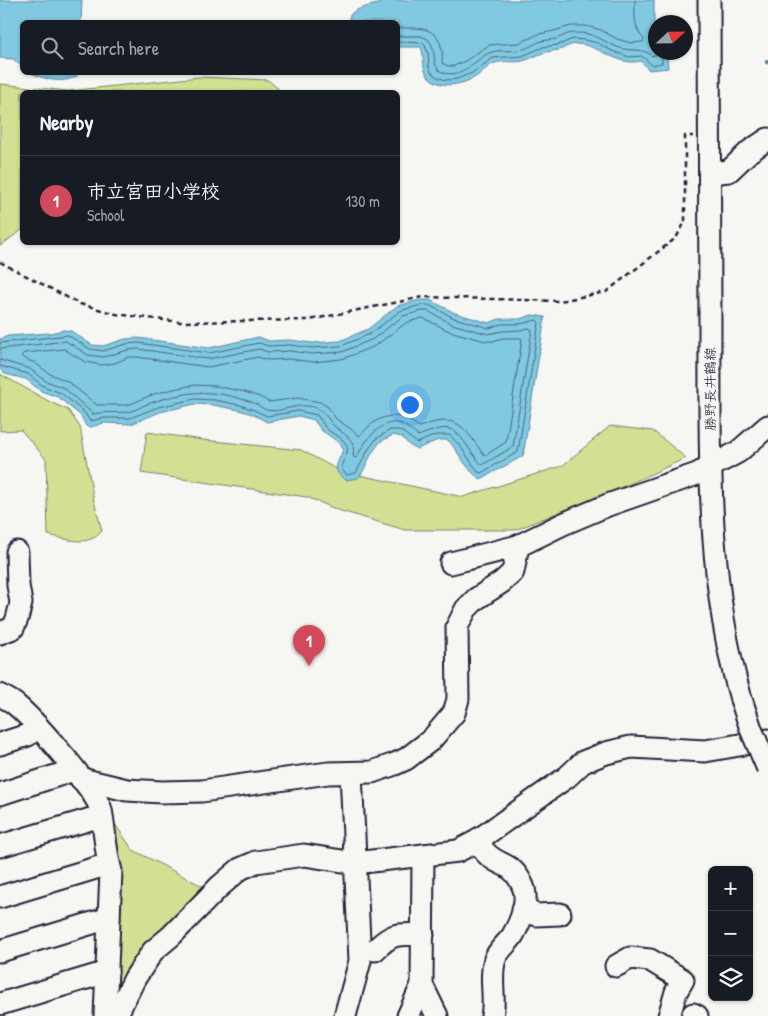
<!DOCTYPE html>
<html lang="en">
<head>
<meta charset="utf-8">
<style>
  body { margin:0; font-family:"Patrick Hand","Klee One",sans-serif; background:#20242c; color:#f1f3f6 }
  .controls { position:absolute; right:15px; bottom:15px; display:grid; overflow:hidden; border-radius:8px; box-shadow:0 1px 4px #0004 }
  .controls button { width:45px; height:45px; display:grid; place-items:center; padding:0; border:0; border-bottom:1px solid #363941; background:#171b24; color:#f1f3f6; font:25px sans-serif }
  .compass { position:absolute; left:648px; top:15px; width:45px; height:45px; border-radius:50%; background:#171b24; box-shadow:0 1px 4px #0004; rotate:68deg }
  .you { position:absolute; left:409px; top:404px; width:18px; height:18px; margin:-12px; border:4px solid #fff; border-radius:50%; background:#1a73e8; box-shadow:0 0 0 8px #1a73e833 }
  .badge { display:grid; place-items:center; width:32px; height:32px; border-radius:50%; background:#d1495b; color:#fff; font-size:16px; font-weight:700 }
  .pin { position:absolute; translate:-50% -41px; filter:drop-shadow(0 1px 2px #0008) }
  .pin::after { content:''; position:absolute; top:26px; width:18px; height:15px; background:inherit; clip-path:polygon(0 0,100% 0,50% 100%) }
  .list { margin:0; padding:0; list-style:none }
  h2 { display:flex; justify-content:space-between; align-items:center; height:65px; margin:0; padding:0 20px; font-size:21px }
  h2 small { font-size:16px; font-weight:400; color:#9ea1a6 }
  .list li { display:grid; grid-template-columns:32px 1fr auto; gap:15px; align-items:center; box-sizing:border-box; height:90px; padding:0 20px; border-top:1px solid #363941 }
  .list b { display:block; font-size:19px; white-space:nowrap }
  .list p { margin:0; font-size:16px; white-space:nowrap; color:#9ea1a6 }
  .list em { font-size:16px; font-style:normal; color:#9ea1a6 }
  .icon { flex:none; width:28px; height:28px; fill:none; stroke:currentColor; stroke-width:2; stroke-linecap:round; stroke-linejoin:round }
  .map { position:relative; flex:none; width:768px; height:1016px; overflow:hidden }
  .search { position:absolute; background:#171b24; box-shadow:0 1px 4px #0004; left:20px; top:20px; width:380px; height:55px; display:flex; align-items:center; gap:12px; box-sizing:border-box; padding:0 18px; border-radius:8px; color:#9ea1a6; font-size:19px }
  .panel { position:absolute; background:#171b24; box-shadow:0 1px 4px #0004; left:20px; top:90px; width:380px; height:155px; border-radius:8px }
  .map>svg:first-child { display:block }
</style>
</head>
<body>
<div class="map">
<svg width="768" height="1016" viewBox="0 0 768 1016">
  <rect width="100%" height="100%" fill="#f6f6f2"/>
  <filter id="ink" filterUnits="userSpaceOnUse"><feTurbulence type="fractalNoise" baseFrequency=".02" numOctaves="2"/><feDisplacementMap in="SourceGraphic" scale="10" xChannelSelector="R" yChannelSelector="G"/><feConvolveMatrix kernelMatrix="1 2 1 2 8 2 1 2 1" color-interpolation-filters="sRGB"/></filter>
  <g filter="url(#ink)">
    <!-- green -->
    <g fill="#d2e093" stroke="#7a8167">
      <path d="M 199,77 L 268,80 L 282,92 L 22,92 L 22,230 L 0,246 L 0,84 L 68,91 Z"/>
      <path d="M 0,374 L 50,402 L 68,410 L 80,427 L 94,501 L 102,531 C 88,548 67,539 48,535 L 46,459 L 21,430 L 0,431 Z"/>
      <path d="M 610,426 L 653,431 L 686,458 L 627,485 L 515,530 L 405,530 L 338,510 L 307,497 L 141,473 L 147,432 L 203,440 L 301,450 L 340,471 L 463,497 L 562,466 Z"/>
      <path d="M 108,814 L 133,850 L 204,887 L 111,1011 Z"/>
    </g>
    <!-- water -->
    <g fill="#80c9e1" stroke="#5a869f">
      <path d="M 0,0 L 82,0 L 81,22 L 22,22 L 22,66 L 13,59 L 0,58 Z"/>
      <path d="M 388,0 L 654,0 L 654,53 L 667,55 L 668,68 L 649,70 L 641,61 C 617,67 599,44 576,44 C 571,44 566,47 562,49 C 556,51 549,51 543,53 C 536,55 529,60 522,61 C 514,63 503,60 495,63 C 489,65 482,72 477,76 C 463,85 440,90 428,76 C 421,67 425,57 421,47 L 398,47 L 398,22 L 349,22 C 346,6 377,7 388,0 Z"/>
      <path d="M 31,73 L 77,73 L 77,76 C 63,84 46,80 31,73 Z"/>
      <path d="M 420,300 L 430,300 L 455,313 L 489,323 L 499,319 L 520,319 L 532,315 L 545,317 L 523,456 L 481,479 C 469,474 458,451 448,440 L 438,440 L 417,449 L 409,445 L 402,437 L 393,435 L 380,442 L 372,453 L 362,473 L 358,478 L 346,480 C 329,470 339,463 343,449 L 341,444 L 321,430 L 314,420 L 299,416 L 267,422 L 252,414 L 239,410 L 213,405 L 195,404 L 160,412 L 131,424 L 104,423 L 91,427 L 86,426 L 81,416 L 58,397 L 41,391 L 26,379 L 5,374 L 0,369 L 0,339 L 8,336 L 50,333 L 64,330 L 71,331 L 92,345 L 103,346 L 125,339 L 138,338 L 209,348 L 259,337 L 269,341 L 290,340 L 312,343 L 340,341 L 368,329 L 397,306 Z"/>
    </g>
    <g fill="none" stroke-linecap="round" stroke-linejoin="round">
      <!-- shore -->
      <g stroke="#48657d" stroke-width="1">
        <path d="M 398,28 C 418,28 438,25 442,51 C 443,55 442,59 442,63 L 448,66 L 454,66 L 465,61 L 489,45 L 519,43 L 539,34 L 554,31 L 571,26 L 586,26 L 601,30 L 617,39 L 631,43 L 643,42 L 644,39 C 633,28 635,15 635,0"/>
        <path d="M 398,36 L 421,36 L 428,39 C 438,49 430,67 442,72 C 460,80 475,60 489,53 C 498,49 510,52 519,50 C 527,49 534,44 541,41 C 546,40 551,40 556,39 C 562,37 567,33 574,33 C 596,32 602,42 620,48 C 633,52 642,47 652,56 L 655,55 L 656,51"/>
        <path d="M 398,42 L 424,43 L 428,53 L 429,67 L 431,72 L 437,77 L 446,80 L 457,79 L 472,73 L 493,58 L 522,56 L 543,47 L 558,45 L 573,39 L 585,40 L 598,43 L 612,51 L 629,57 L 642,56 L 652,65 L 662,63 L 662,52"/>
        <path d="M 423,318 L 449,331 L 485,341 L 493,341 L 503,338 L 520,338 L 522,339 L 506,442 L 486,455 L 483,454 C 462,424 457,413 419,427 C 402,414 385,411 367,428 C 364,431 362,434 359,436 L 351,429 L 336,419 L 328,407 L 320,402 L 298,398 L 269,402 L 260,397 L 245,392 L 216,386 L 195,385 L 178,388 L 154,394 L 128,405 L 97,405 L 67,381 L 50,374 L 35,363 L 23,358 L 21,356 L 24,353 L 64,349 L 85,362 L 102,365 L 115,363 L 129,357 L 137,357 L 208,367 L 258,357 L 267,360 L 290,359 L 313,362 L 342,359 L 375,346 L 406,323 Z"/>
        <path d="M 0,343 L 68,335 L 90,349 L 103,351 L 126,344 L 138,343 L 209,353 L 259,343 L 268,346 L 290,345 L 312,348 L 341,346 L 370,334 L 400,311 L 421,305 L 429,305 L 454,318 L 489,328 L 501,324 L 520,324 L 537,320 L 539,322 L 518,452 L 481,473 L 478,472 L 461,447 L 450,435 L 436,435 L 417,443 L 404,433 L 398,430 L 390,430 L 376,439 L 368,450 L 356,473 L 347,475 C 334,465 350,458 347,446 C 344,437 332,435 326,428 C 323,424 320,419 317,415 L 298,411 L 267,416 L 254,410 L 240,405 L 214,400 L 195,399 L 158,407 L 130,418 L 104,418 L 90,421 L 84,412 L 61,393 L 43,386 L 28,374 L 0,366"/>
        <path d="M 0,349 L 66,341 L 88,355 L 103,357 L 128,350 L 138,349 L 208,359 L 259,349 L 268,352 L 290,351 L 312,354 L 342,352 L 373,339 L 403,316 L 422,311 L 428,311 L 452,324 L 488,334 L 502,331 L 521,330 L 529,328 L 532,330 L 513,447 L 482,465 C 478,461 474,455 470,450 C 452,422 446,426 418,436 C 412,432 408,427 402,424 C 381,417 364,442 357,457 L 355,458 L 353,456 C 356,441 348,437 338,429 C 330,424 327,414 320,410 C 300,399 283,414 267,410 C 262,409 258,404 254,403 C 235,396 213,391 193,393 C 177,395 160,399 145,405 C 140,407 136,410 131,411 C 122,414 106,411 93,414 L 64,388 L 46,381 L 30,369 L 0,360"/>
      </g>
      <!-- stream -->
      <path stroke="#5a869f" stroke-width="4.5" d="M 767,62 L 768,62"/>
      <!-- minor casing -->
      <g stroke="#22223b" stroke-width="25">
        <g id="minor">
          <path d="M 709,0 C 709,109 710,219 710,328 C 710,452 706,579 741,699"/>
          <path d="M 710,173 L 729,171 L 750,151 L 768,139"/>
          <path d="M 451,563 L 518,546 L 563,524 L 608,505 L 697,474 L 738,452 L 768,426"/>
          <path d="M 0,633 L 13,628 L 17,619 L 21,603 L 18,585 L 17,552"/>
          <path d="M 0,695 C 5,698 12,701 16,705 C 33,719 97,791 101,810 C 105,830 105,851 111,871 L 105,1016"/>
          <path d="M 0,744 L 28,735 L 37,726"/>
          <path d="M 81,779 L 127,790 L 162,792 L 202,791 L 328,773 L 372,772 L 395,764 L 406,759 L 431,740 L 454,713 L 458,699 L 457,627 L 466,609 L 476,599 L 502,582 L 513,572 L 518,546"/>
          <path d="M 0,794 L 74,770"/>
          <path d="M 478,839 C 480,844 482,849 486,853 C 499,867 511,861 522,884 C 530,899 521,921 513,935 C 508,943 498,950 495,959 C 489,978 496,997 492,1016"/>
          <path d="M 0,846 L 101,816"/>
          <path d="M 423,855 L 422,985 L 437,1016"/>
          <path d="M 0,897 L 109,864"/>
          <path d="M 523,909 L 536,915 L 560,914"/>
          <path d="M 375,950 C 393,932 398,934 423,935"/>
          <path d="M 0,951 L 109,918"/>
          <path d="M 616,966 L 630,958 L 650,960 L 683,980 L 676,992 L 669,1016"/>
          <path d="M 0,1004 L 107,972"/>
          <path d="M 693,1014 L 697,1016"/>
          <path d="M 116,1016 L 135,978 L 153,951 L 171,936 L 219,887 L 240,869 L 256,862 L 304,855 L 355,863 L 458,851 L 475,842 L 567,777 L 583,762 L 606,753 L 631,747 L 705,751 L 768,740"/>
          <path d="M 345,1016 L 360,961 L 351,773"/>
          <path d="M 408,1016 L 422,985"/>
        </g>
      </g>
      <!-- path -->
      <path stroke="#22223b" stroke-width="2.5" stroke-dasharray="5 4" stroke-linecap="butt" d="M 0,262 L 80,304 L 116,314 L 180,322 L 309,320 L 423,297 L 560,301 L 606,292 L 676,238 L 685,222 L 685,136 L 693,136"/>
      <!-- minor -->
      <use href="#minor" stroke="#f6f6f2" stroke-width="21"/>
      <!-- minor-bridge casing -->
      <g stroke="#22223b" stroke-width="25" stroke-linecap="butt">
        <path id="minor-bridge" d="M 741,699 L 751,729 L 768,769"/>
      </g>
      <!-- minor-bridge -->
      <use href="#minor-bridge" stroke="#f6f6f2" stroke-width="21"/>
    </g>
  </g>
  <g text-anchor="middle" stroke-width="4.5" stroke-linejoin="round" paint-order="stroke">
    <!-- street labels -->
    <g font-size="14" fill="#22223b" stroke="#f6f6f2">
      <text transform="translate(710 389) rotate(-90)" y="5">勝野長井鶴線</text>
    </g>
  </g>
</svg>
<div class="controls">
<button>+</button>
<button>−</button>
<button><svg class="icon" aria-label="layers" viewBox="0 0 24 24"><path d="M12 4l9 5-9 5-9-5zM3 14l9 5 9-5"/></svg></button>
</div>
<svg class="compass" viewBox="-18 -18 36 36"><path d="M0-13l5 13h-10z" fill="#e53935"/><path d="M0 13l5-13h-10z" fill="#9ea1a6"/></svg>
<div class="you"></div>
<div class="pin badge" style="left:309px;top:666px">1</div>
<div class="search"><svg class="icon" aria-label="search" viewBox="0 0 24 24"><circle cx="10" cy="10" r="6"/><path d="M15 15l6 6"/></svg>Search here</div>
<section class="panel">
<h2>Nearby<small></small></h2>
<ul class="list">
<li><span class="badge">1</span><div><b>市立宮田小学校</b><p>School</p></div><em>130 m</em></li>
</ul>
</section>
</div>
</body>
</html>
